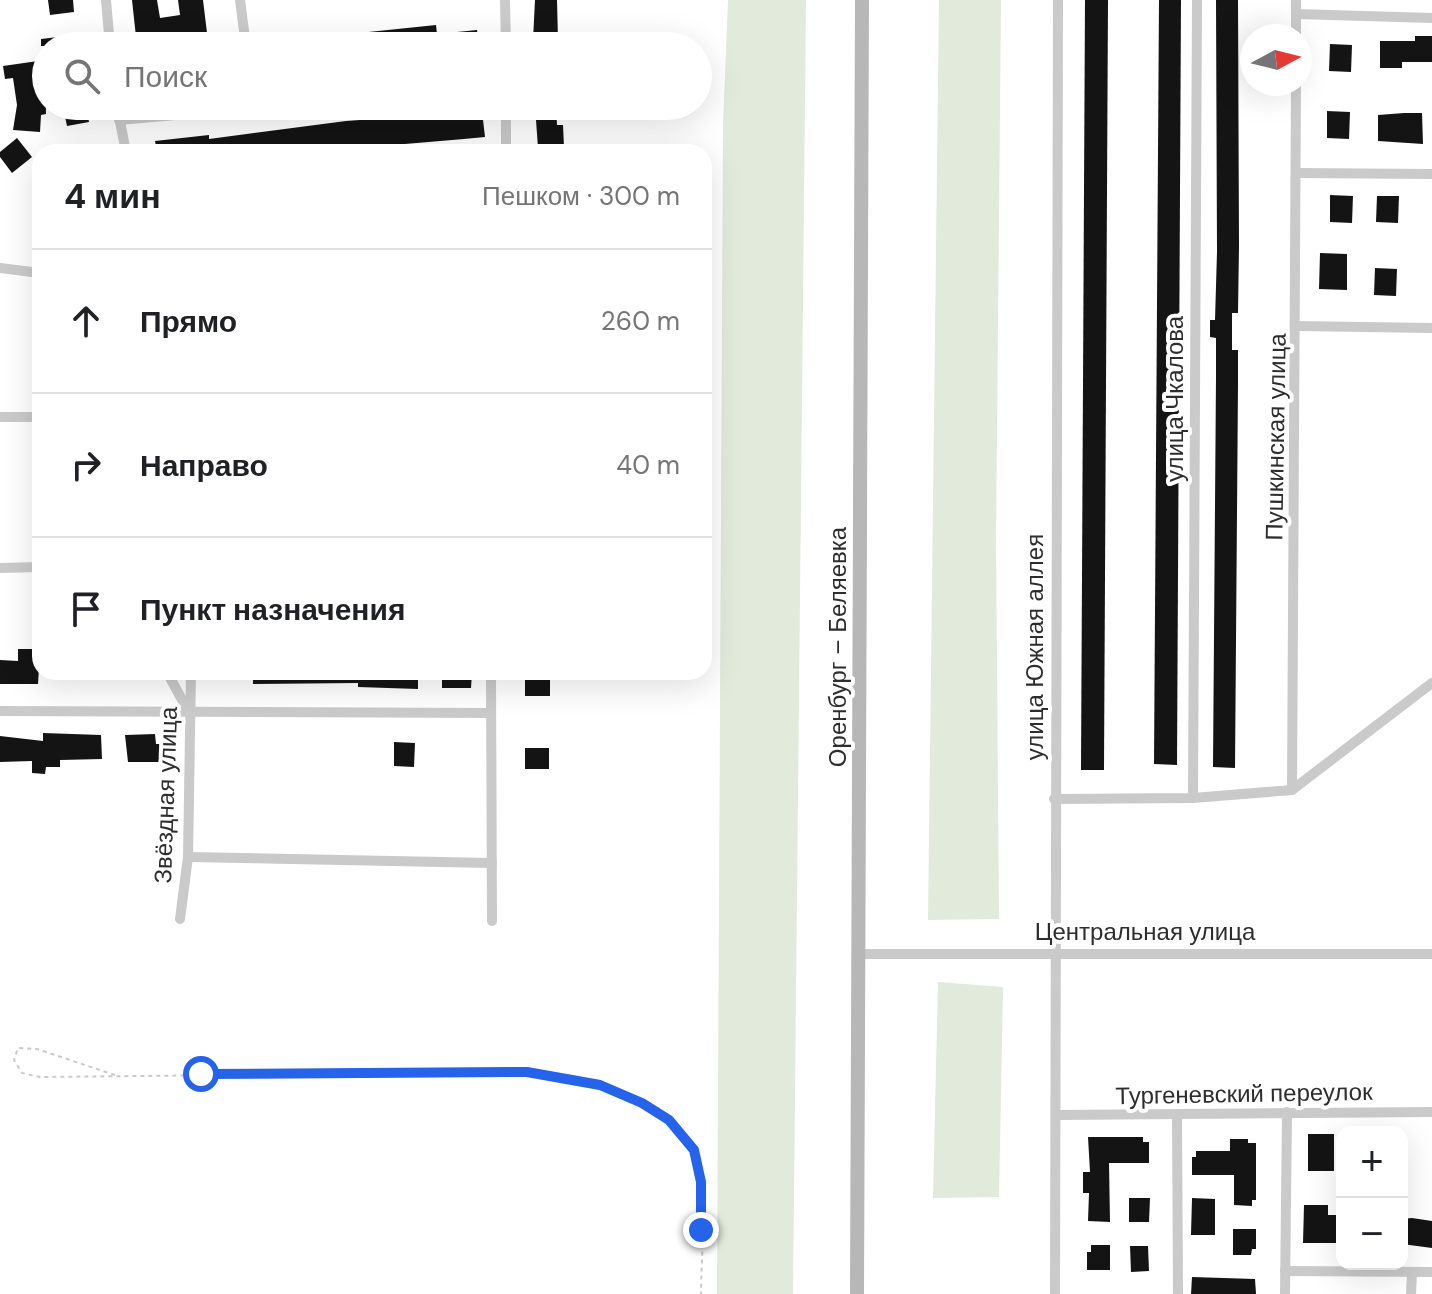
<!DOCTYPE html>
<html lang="ru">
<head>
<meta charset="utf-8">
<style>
  body { margin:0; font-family:"DM Sans",sans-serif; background:#f6f6f6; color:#202124 }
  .controls { position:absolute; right:24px; bottom:24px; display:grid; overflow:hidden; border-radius:16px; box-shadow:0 8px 32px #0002 }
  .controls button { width:72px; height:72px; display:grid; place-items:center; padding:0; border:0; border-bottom:2px solid #e0e0e0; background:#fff; color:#202124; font:40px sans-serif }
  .compass { position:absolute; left:1240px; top:24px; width:72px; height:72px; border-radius:50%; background:#fff; box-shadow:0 8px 32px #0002; rotate:83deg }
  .stop { position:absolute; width:24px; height:24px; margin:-18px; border:6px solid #2563eb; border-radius:50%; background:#fff }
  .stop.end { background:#2563eb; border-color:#fff; box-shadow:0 2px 8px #0008 }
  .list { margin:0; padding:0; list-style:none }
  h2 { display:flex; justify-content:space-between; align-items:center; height:104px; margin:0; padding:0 32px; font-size:34px }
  h2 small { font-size:26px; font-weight:400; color:#757577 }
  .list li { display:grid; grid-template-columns:52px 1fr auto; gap:24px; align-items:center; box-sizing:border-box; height:144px; padding:0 32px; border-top:2px solid #e0e0e0 }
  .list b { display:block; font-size:30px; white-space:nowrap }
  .list em { font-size:26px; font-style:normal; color:#757577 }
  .icon { flex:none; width:44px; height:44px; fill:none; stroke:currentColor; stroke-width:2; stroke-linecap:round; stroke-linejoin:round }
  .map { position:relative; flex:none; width:1432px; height:1294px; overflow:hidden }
  .search { position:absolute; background:#fff; box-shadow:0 8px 32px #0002; left:32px; top:32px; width:680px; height:88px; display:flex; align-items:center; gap:20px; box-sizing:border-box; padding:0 28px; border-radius:44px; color:#757577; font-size:30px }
  .panel { position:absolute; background:#fff; box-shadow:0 8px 32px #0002; left:32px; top:144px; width:680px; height:536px; border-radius:24px }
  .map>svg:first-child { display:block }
</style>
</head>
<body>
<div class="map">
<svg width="1432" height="1294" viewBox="0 0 1432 1294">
  <rect width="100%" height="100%" fill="#fff"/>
  <!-- green -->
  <g fill="#e1eadb">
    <path d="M 728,0 L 806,0 L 793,1294 L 717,1294 L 723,124 Z"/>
    <path d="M 939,0 L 1001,0 L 996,540 L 999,919 L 928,920 Z"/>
    <path d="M 938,982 L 1003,987 L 999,1197 L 933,1198 Z"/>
  </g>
  <!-- building -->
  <g fill="#141414">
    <path d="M 48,0 L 73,0 L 74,12 L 50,15 Z"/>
    <path d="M 132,0 L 157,0 L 160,18 L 180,15 L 178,0 L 203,0 L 208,41 L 137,46 Z"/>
    <path d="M 535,0 L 557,0 L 558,41 L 533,40 Z"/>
    <path d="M 1085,0 L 1108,0 L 1104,770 L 1081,770 Z"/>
    <path d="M 1159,0 L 1181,0 L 1177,765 L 1154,764 Z"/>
    <path d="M 1216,0 L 1238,0 L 1239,246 L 1238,313 L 1232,313 L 1232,350 L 1238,350 L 1238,384 L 1235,768 L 1213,767 L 1216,376 L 1216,338 L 1210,337 L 1210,320 L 1215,320 L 1217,252 Z"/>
    <path d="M 436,25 L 437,34 L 477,30 L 479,46 L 302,46 L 301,39 Z"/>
    <path d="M 75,35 L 77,46 L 41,46 L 41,39 Z"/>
    <path d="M 1415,36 L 1432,36 L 1432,62 L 1402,62 L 1402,68 L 1380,68 L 1380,41 L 1415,41 Z"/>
    <path d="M 1330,44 L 1352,45 L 1351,72 L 1329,71 Z"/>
    <path d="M 45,60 L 46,114 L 41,115 L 40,132 L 13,130 L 17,105 L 13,78 L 5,79 L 3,66 Z"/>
    <path d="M 86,106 L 89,122 L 67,126 L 63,107 Z"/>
    <path d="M 535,106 L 556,106 L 557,125 L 563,125 L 564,147 L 538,148 Z"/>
    <path d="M 482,111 L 485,137 L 464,139 L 310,152 L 157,152 L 155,141 L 209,135 L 209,139 L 346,121 Z"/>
    <path d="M 1327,111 L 1350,112 L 1349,139 L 1327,138 Z"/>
    <path d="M 1404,113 L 1422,113 L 1423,144 L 1378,141 L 1378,115 Z"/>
    <path d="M 17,138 L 32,157 L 12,173 L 0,157 L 0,152 Z"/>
    <path d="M 1330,195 L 1353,196 L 1352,223 L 1330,222 Z"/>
    <path d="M 1377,196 L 1399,196 L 1398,223 L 1376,222 Z"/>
    <path d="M 1320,253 L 1347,254 L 1347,290 L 1319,289 Z"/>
    <path d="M 1375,268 L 1397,269 L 1396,296 L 1374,295 Z"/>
    <path d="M 18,649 L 36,649 L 36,653 L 40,653 L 38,684 L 0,684 L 0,660 L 18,661 Z"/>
    <path d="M 253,672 L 418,672 L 418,689 L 358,687 L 358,683 L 253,684 Z"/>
    <path d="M 442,672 L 472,672 L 471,688 L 442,688 Z"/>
    <rect x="525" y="675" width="25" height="21"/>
    <path d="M 43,733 L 101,735 L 102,759 L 60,760 L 60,767 L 46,767 L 45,774 L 32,773 L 32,761 L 0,762 L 0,736 L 43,741 Z"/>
    <path d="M 155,734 L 156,744 L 163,744 L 163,762 L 128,762 L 125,735 Z"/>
    <path d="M 394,742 L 415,743 L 414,767 L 394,766 Z"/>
    <rect x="525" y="748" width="24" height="21"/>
    <rect x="1308" y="1134" width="26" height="37"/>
    <path d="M 1088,1137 L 1143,1137 L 1143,1142 L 1149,1142 L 1149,1163 L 1109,1163 L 1110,1222 L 1088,1221 L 1089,1193 L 1083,1193 L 1083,1172 L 1090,1172 Z"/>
    <path d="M 1230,1139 L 1248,1139 L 1248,1143 L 1256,1143 L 1256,1200 L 1252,1200 L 1252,1206 L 1234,1205 L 1234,1175 L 1192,1175 L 1192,1157 L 1196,1157 L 1196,1151 L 1230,1151 Z"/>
    <path d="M 1129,1198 L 1150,1198 L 1149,1222 L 1129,1222 Z"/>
    <path d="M 1192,1198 L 1215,1199 L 1215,1235 L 1191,1235 Z"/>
    <path d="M 1304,1205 L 1328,1205 L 1328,1215 L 1342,1215 L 1342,1243 L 1303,1243 Z"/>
    <path d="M 1412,1218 L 1432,1221 L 1432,1248 L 1402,1244 L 1402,1219 Z"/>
    <path d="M 1233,1229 L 1256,1229 L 1256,1249 L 1252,1249 L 1251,1255 L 1233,1255 Z"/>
    <path d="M 1091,1245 L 1110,1245 L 1110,1270 L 1087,1270 L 1087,1252 L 1091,1252 Z"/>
    <path d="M 1130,1246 L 1148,1246 L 1149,1271 L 1131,1272 Z"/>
    <path d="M 1192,1277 L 1255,1279 L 1256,1294 L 1191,1294 Z"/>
  </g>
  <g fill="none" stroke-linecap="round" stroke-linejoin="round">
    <!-- path -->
    <path stroke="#cacaca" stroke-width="2" stroke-dasharray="4 4" stroke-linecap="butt" d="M 115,1075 L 37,1049 L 18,1048 L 14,1060 L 22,1073 L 40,1077 L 527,1072 C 580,1080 671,1095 694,1152 C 709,1189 701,1254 701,1294"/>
    <!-- street -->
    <g stroke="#cacaca" stroke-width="10">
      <path d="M 106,0 L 110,46"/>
      <path d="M 240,0 L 246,46"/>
      <path d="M 505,0 L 506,46"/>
      <path d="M 1296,14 L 1432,18"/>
      <path d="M 1296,36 L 1296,0"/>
      <path d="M 117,106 L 126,152"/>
      <path d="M 119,120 L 280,106"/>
      <path d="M 506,152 L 506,106"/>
      <path d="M 1296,173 L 1432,174"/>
      <path d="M 0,268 L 40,273"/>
      <path d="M 1297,326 L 1432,328"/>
      <path d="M 0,417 L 40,417"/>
      <path d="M 0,568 L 40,567"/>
      <path d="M 167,672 L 187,709"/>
      <path d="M 491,672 L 492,921"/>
      <path d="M 0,711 L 491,713"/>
      <path d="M 1292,790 L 1296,84"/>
      <path d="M 1193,798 L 1197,0"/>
      <path d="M 1054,799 L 1193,798 L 1292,790 L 1432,683"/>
      <path d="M 188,857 L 492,863"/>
      <path d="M 180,919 L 188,857 L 191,672"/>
      <path d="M 859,954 L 1432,954"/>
      <path d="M 1057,1115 L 1432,1112"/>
      <path d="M 1177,1116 L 1178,1294"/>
      <path d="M 1285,1271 L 1432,1272"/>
      <path d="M 1055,1294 L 1058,0"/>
      <path d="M 1285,1294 L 1287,1112"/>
      <path d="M 1411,1294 L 1412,1272"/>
    </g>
    <!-- secondary -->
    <path stroke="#b7b7b7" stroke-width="14" d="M 857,1294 L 862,0"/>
  </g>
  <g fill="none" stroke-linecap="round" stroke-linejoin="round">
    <!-- route -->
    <path stroke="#2563eb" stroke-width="10" d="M 201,1074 L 527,1072 L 600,1085 L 642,1103 L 669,1120 L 694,1150 L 701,1182 L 701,1230"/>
  </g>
  <g text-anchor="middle" stroke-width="8" stroke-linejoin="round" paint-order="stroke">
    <!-- street labels -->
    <g font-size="24" fill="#2d2d2d" stroke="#fff">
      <text transform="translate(1175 399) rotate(-90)" y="8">улица Чкалова</text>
      <text transform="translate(1276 437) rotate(-89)" y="8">Пушкинская улица</text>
      <text transform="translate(838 647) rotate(-90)" y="8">Оренбург – Беляевка</text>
      <text transform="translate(1035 647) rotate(-90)" y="8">улица Южная аллея</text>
      <text transform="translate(166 795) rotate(-88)" y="8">Звёздная улица</text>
      <text x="1145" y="940">Центральная улица</text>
      <text transform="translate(1244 1094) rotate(-1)" y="8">Тургеневский переулок</text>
    </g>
  </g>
</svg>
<div class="controls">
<button>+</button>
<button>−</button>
</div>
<svg class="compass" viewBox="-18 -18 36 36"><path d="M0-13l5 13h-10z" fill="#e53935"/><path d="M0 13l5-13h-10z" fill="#757577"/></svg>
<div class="stop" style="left:201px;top:1074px"></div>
<div class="stop end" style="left:701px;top:1230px"></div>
<div class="search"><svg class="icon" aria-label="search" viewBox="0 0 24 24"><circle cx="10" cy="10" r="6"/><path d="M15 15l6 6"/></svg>Поиск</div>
<section class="panel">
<h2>4 мин<small>Пешком · 300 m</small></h2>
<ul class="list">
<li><svg class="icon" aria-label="ahead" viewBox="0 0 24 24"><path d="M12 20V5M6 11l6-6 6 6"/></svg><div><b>Прямо</b></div><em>260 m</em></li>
<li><svg class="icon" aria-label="right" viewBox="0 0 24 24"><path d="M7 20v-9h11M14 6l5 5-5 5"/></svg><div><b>Направо</b></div><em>40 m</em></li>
<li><svg class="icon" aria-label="arrive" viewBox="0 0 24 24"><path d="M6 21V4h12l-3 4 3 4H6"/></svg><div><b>Пункт назначения</b></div></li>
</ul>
</section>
</div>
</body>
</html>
